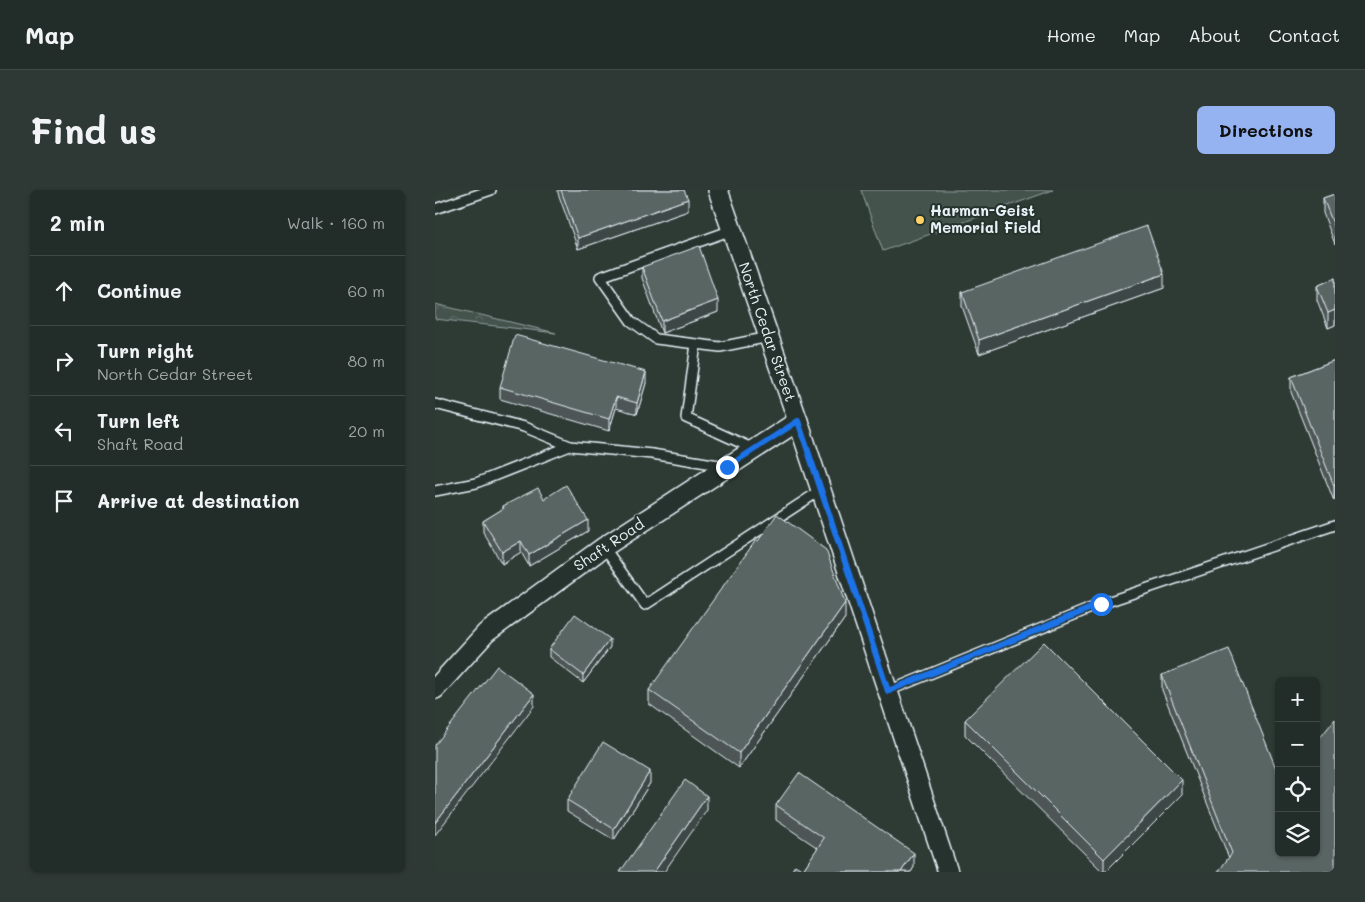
<!DOCTYPE html>
<html lang="en">
<head>
<meta charset="utf-8">
<style>
  body { margin:0; font-family:Mali,sans-serif; background:#2e3834; color:#f1f3f6 }
  .controls { position:absolute; right:15px; bottom:15px; display:grid; overflow:hidden; border-radius:8px; box-shadow:0 1px 4px #0004 }
  .controls button { width:45px; height:45px; display:grid; place-items:center; padding:0; border:0; border-bottom:1px solid #3f4845; background:#222c28; color:#f1f3f6; font:25px sans-serif }
  .stop { position:absolute; width:15px; height:15px; margin:-11px; border:4px solid #1a73e8; border-radius:50%; background:#fff }
  .stop.end { background:#1a73e8; border-color:#fff; box-shadow:0 1px 5px #0008 }
  .list { margin:0; padding:0; list-style:none }
  h2 { display:flex; justify-content:space-between; align-items:center; height:65px; margin:0; padding:0 20px; font-size:21px }
  h2 small { font-size:16px; font-weight:400; color:#a2a7a8 }
  .list li { display:grid; grid-template-columns:32px 1fr auto; gap:15px; align-items:center; box-sizing:border-box; height:70px; padding:0 20px; border-top:1px solid #3f4845 }
  .list b { display:block; font-size:19px; white-space:nowrap }
  .list p { margin:0; font-size:16px; white-space:nowrap; color:#a2a7a8 }
  .list em { font-size:16px; font-style:normal; color:#a2a7a8 }
  .icon { flex:none; width:28px; height:28px; fill:none; stroke:currentColor; stroke-width:2; stroke-linecap:round; stroke-linejoin:round }
  .map { position:relative; flex:none; width:900px; height:682px; overflow:hidden; border-radius:8px }
  header { display:flex; align-items:center; gap:30px; box-sizing:border-box; height:70px; padding:0 25px; background:#222c28; border-bottom:1px solid #3f4845 }
  header strong { font-size:24px }
  nav { display:flex; gap:28px; margin-inline-start:auto; font-size:18px }
  .intro { display:flex; align-items:center; justify-content:space-between; box-sizing:border-box; height:120px; padding:0 30px }
  h1 { margin:0; font-size:35px }
  .button { padding:12px 22px; border-radius:8px; background:#95b2f1; color:#111; font-size:18px; font-weight:700 }
  main { display:flex; gap:30px; padding:0 30px }
  aside { flex:1; background:#222c28; border-radius:8px; box-shadow:0 1px 4px #0004 }
  .map>svg:first-child { display:block }
</style>
</head>
<body>
<header>
<strong>Map</strong>
<nav><a>Home</a><a>Map</a><a>About</a><a>Contact</a></nav>
</header>
<div class="intro"><h1>Find us</h1><a class="button">Directions</a></div>
<main>
<aside>
<h2>2 min<small>Walk · 160 m</small></h2>
<ul class="list">
<li><svg class="icon" aria-label="ahead" viewBox="0 0 24 24"><path d="M12 20V5M6 11l6-6 6 6"/></svg><div><b>Continue</b></div><em>60 m</em></li>
<li><svg class="icon" aria-label="right" viewBox="0 0 24 24"><path d="M7 20v-9h11M14 6l5 5-5 5"/></svg><div><b>Turn right</b><p>North Cedar Street</p></div><em>80 m</em></li>
<li><svg class="icon" aria-label="left" viewBox="0 0 24 24"><path d="M17 20v-9H6M10 6l-5 5 5 5"/></svg><div><b>Turn left</b><p>Shaft Road</p></div><em>20 m</em></li>
<li><svg class="icon" aria-label="arrive" viewBox="0 0 24 24"><path d="M6 21V4h12l-3 4 3 4H6"/></svg><div><b>Arrive at destination</b></div></li>
</ul>
</aside>
<div class="map">
<svg width="900" height="682" viewBox="0 0 900 682">
  <defs>
    <pattern id="forest-crowns" width="20" height="18" patternUnits="userSpaceOnUse" patternTransform="scale(1.25)"><rect width="20" height="18" fill="#45524e"/><path d="M2 6a3 3 0 1 1 6 0M12 15a3 3 0 1 1 6 0" fill="none" stroke="#606b68"/></pattern>
  </defs>
  <rect width="100%" height="100%" fill="#2e3b35"/>
  <filter id="ink" filterUnits="userSpaceOnUse"><feTurbulence type="fractalNoise" baseFrequency=".02" numOctaves="2"/><feDisplacementMap in="SourceGraphic" scale="10" xChannelSelector="R" yChannelSelector="G"/><feConvolveMatrix kernelMatrix="1 2 1 2 8 2 1 2 1" color-interpolation-filters="sRGB"/></filter>
  <g filter="url(#ink)">
    <!-- green -->
    <path fill="#45524e" stroke="#96a2a3" d="M 426,0 L 618,0 L 448,61 Z"/>
    <!-- forest -->
    <path fill="url(#forest-crowns)" stroke="#96a2a3" d="M 0,114 L 121,143 L 0,129 Z"/>
    <g fill="none" stroke-linecap="round" stroke-linejoin="round">
      <!-- service casing -->
      <g stroke="#e8f1f8" stroke-width="12">
        <g id="service">
          <path d="M 0,19 L 56,0"/>
          <path d="M 297,40 L 165,87 L 196,131 L 221,149 L 285,157 L 334,147"/>
          <path d="M 261,154 L 251,228 L 319,259"/>
          <path d="M 0,214 L 89,237 L 135,256 L 217,264 L 290,276"/>
          <path d="M 0,301 L 41,293 L 135,256"/>
          <path d="M 169,357 L 210,415 L 386,300"/>
          <path d="M 453,501 L 666,414 L 900,335"/>
        </g>
      </g>
      <!-- minor casing -->
      <g stroke="#e8f1f8" stroke-width="22">
        <g id="minor">
          <path d="M 283,0 L 363,231 L 513,682"/>
          <path d="M 0,499 L 51,443 L 169,357 L 363,231"/>
        </g>
      </g>
      <!-- service -->
      <use href="#service" stroke="#26332d" stroke-width="9"/>
      <!-- minor -->
      <use href="#minor" stroke="#26332d" stroke-width="19"/>
    </g>
    <!-- wall -->
    <g fill="#4d5755" stroke="#e8f1f8">
      <path d="M 123,0 L 249,0 L 253,21 L 143,59 L 123,3 Z"/>
      <path d="M 900,4 L 900,54 L 888,23 L 888,8 Z"/>
      <path d="M 207,77 L 283,122 L 227,143 L 207,88 Z"/>
      <path d="M 900,88 L 900,135 L 893,138 L 882,110 L 882,96 Z"/>
      <path d="M 729,98 L 544,164 L 527,116 L 527,102 Z"/>
      <path d="M 900,170 L 900,310 L 899,311 L 856,202 L 856,187 Z"/>
      <path d="M 211,193 L 202,224 L 181,218 L 174,241 L 65,209 L 65,197 Z"/>
      <path d="M 109,309 L 153,341 L 94,376 L 86,362 L 67,374 L 48,342 L 48,331 L 68,319 L 68,316 Z"/>
      <path d="M 410,428 L 304,578 L 214,514 L 214,500 Z"/>
      <path d="M 175,457 L 148,493 L 114,467 L 114,459 Z"/>
      <path d="M 727,485 L 844,663 L 794,668 L 727,500 Z"/>
      <path d="M 530,530 L 747,605 L 670,682 L 668,682 L 530,545 Z"/>
      <path d="M 215,593 L 179,650 L 132,621 L 132,610 Z"/>
      <path d="M 341,615 L 479,677 L 476,682 L 356,682 L 368,680 L 383,658 L 341,630 Z"/>
    </g>
    <!-- shaded-wall -->
    <g fill="#3e4745" stroke="#e8f1f8">
      <path d="M 253,9 L 253,21 L 143,59 L 143,48 Z"/>
      <path d="M 729,84 L 729,98 L 544,164 L 544,150 Z"/>
      <path d="M 283,110 L 283,122 L 227,143 L 227,131 Z"/>
      <path d="M 900,120 L 900,135 L 893,138 L 893,123 Z"/>
      <path d="M 211,182 L 211,193 L 202,224 L 202,213 Z"/>
      <path d="M 181,207 L 181,218 L 174,241 L 174,229 Z"/>
      <path d="M 899,296 L 900,296 L 900,310 L 899,311 Z"/>
      <path d="M 153,330 L 153,341 L 94,376 L 94,365 Z"/>
      <path d="M 86,351 L 86,362 L 67,374 L 67,362 Z"/>
      <path d="M 410,413 L 410,428 L 304,578 L 304,563 Z"/>
      <path d="M 175,449 L 175,457 L 148,493 L 148,485 Z"/>
      <path d="M 99,504 L 99,516 L 0,645 L 0,633 Z"/>
      <path d="M 215,581 L 215,593 L 179,650 L 179,639 Z"/>
      <path d="M 747,590 L 747,605 L 670,682 L 669,682 L 669,669 Z"/>
      <path d="M 272,606 L 272,620 L 229,682 L 219,682 Z"/>
      <path d="M 479,663 L 479,677 L 476,682 L 466,682 Z"/>
    </g>
    <!-- building -->
    <g fill="#596563" stroke="#e8f1f8">
      <path d="M 126,0 L 249,0 L 253,9 L 143,48 Z"/>
      <path d="M 900,4 L 900,39 L 888,8 Z"/>
      <path d="M 712,36 L 729,84 L 544,150 L 527,102 Z"/>
      <path d="M 264,56 L 283,110 L 227,131 L 207,77 Z"/>
      <path d="M 900,88 L 900,120 L 893,123 L 882,96 Z"/>
      <path d="M 80,145 L 211,182 L 202,213 L 181,207 L 174,229 L 65,197 Z"/>
      <path d="M 900,170 L 900,296 L 899,296 L 856,187 Z"/>
      <path d="M 131,295 L 153,330 L 94,365 L 86,351 L 67,362 L 48,331 L 69,318 L 68,316 L 103,298 L 109,309 Z"/>
      <path d="M 342,324 L 391,360 L 410,413 L 304,563 L 214,500 L 321,350 L 323,351 Z"/>
      <path d="M 140,424 L 175,449 L 148,485 L 114,459 Z"/>
      <path d="M 609,452 L 747,590 L 669,669 L 530,530 Z"/>
      <path d="M 794,459 L 844,586 L 844,663 L 881,663 L 881,553 L 900,529 L 900,682 L 783,682 L 797,663 L 727,485 Z"/>
      <path d="M 62,476 L 99,504 L 0,633 L 0,555 Z"/>
      <path d="M 168,552 L 215,581 L 179,639 L 132,610 Z"/>
      <path d="M 364,583 L 479,663 L 466,682 L 356,682 L 360,675 L 368,680 L 389,648 L 341,615 Z"/>
      <path d="M 250,590 L 272,606 L 219,682 L 185,682 Z"/>
    </g>
  </g>
  <g fill="none" stroke-linecap="round" stroke-linejoin="round" filter="url(#ink)">
    <!-- route -->
    <path stroke="#1a73e8" stroke-width="6" d="M 292,277 L 363,231 L 453,501 L 666,414"/>
  </g>
  <!-- markers -->
  <circle fill="#ffd166" stroke="#26332d" stroke-width="2" cx="485" cy="30" r="5"/>
  <g text-anchor="middle" stroke-width="4" stroke-linejoin="round" paint-order="stroke">
    <!-- poi labels -->
    <g font-size="15" font-weight="bold" fill="#e8f1f8" stroke="#26332d" text-anchor="start">
      <text x="495" y="26">Harman-Geist<tspan x="495" dy="17">Memorial Field</tspan></text>
    </g>
    <!-- street labels -->
    <g font-size="15" fill="#e8f1f8" stroke="#26332d">
      <text transform="translate(332 142) rotate(71)" y="5">North Cedar Street</text>
      <text transform="translate(174 355) rotate(-34)" y="5">Shaft Road</text>
    </g>
  </g>
</svg>
<div class="controls">
<button>+</button>
<button>−</button>
<button><svg class="icon" aria-label="locate" viewBox="0 0 24 24"><circle cx="12" cy="12" r="6"/><path d="M12 2v4M12 18v4M2 12h4M18 12h4"/></svg></button>
<button><svg class="icon" aria-label="layers" viewBox="0 0 24 24"><path d="M12 4l9 5-9 5-9-5zM3 14l9 5 9-5"/></svg></button>
</div>
<div class="stop" style="left:666px;top:414px"></div>
<div class="stop end" style="left:292px;top:277px"></div>
</div>
</main>
</body>
</html>
